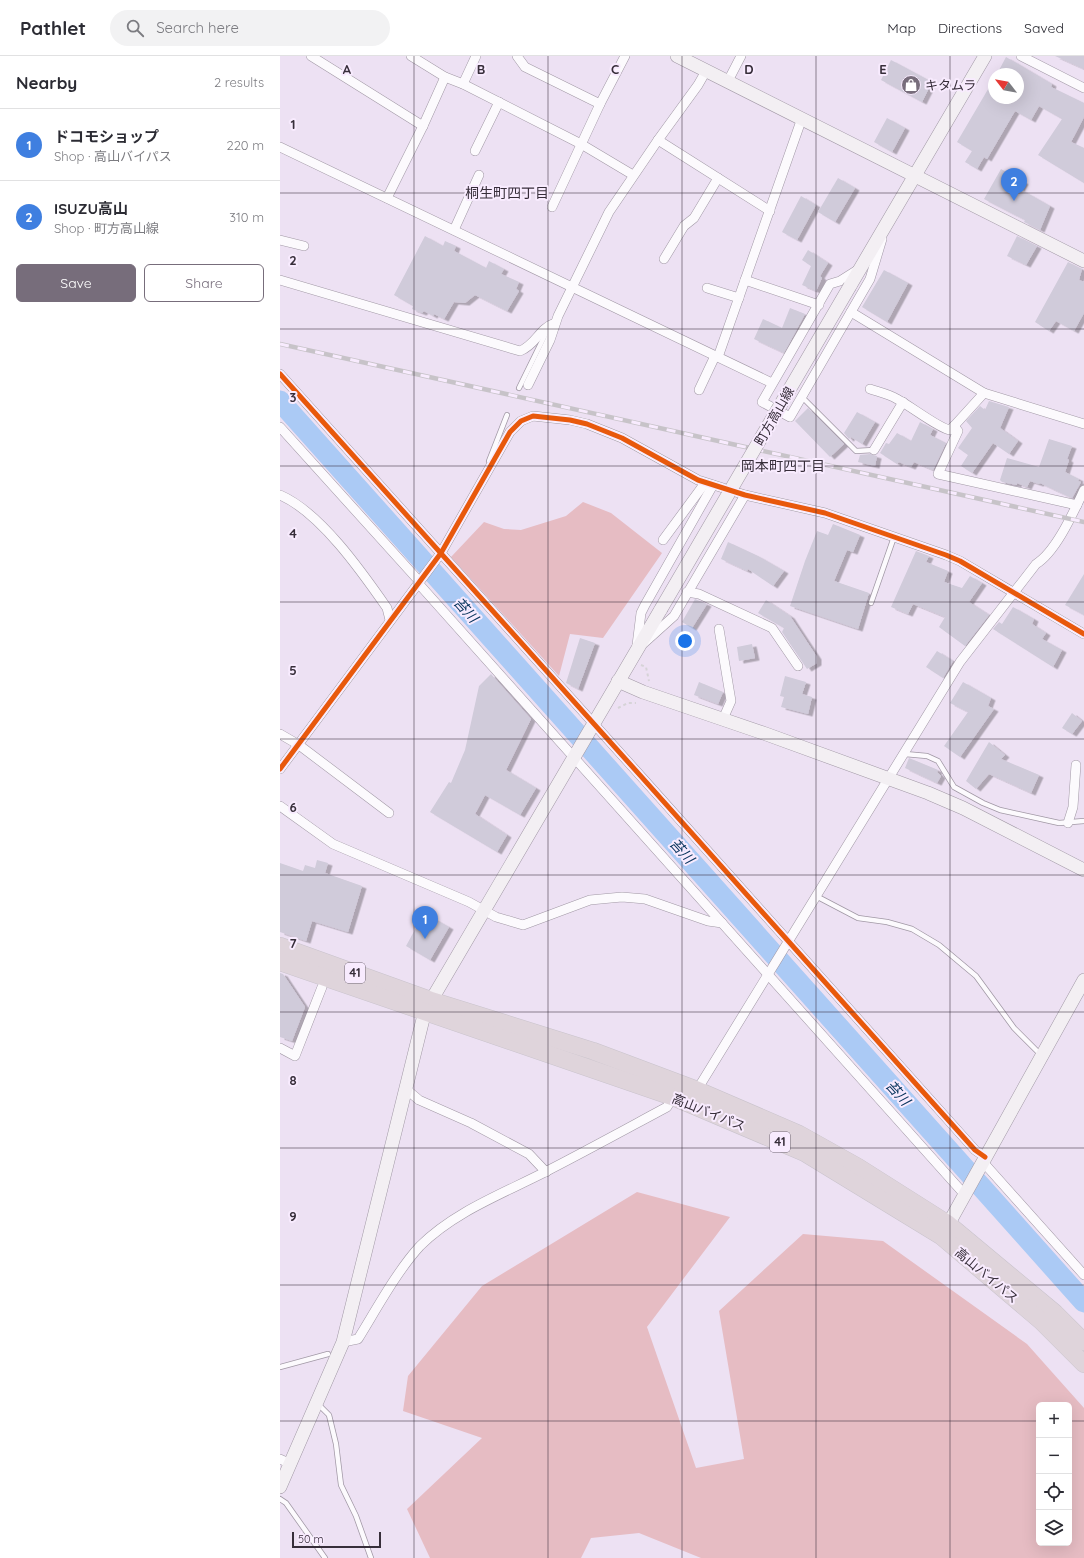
<!DOCTYPE html>
<html lang="en">
<head>
<meta charset="utf-8">
<style>
  body { margin:0; font-family:Quicksand,"Noto Sans JP",sans-serif; background:#f2f2f3; color:#2b2b33 }
  .controls { position:absolute; right:12px; bottom:12px; display:grid; overflow:hidden; border-radius:6px; box-shadow:0 4px 16px #0002 }
  .controls button { width:36px; height:36px; display:grid; place-items:center; padding:0; border:0; border-bottom:1px solid #e1e1e2; background:#fff; color:#2b2b33; font:20px sans-serif }
  .compass { position:absolute; left:708px; top:12px; width:36px; height:36px; border-radius:50%; background:#fff; box-shadow:0 4px 16px #0002; rotate:301deg }
  .scale { position:absolute; left:12px; bottom:10px; width:89px; box-sizing:border-box; padding-left:4px; border:2px solid #372e3a; border-top:0; font-size:11px; line-height:14px; white-space:nowrap; color:#372e3a; -webkit-text-stroke:3px #f8ebfe; paint-order:stroke }
  .you { position:absolute; left:405px; top:585px; width:14px; height:14px; margin:-10px; border:3px solid #fff; border-radius:50%; background:#1a73e8; box-shadow:0 0 0 6px #1a73e833 }
  .badge { display:grid; place-items:center; width:26px; height:26px; border-radius:50%; background:#776d7b; color:#fff; font-size:13px; font-weight:700 }
  .pin { position:absolute; translate:-50% -33px; filter:drop-shadow(0 1px 2px #0008) }
  .pin::after { content:''; position:absolute; top:21px; width:14px; height:12px; background:inherit; clip-path:polygon(0 0,100% 0,50% 100%) }
  .list { margin:0; padding:0; list-style:none }
  h2 { display:flex; justify-content:space-between; align-items:center; height:52px; margin:0; padding:0 16px; font-size:17px }
  h2 small { font-size:13px; font-weight:400; color:#7c7c81 }
  .list li { display:grid; grid-template-columns:26px 1fr auto; gap:12px; align-items:center; box-sizing:border-box; height:72px; padding:0 16px; border-top:1px solid #e1e1e2 }
  .list b { display:block; font-size:15px; white-space:nowrap }
  .list p { margin:0; font-size:13px; white-space:nowrap; color:#7c7c81 }
  .list em { font-size:13px; font-style:normal; color:#7c7c81 }
  .actions { display:flex; gap:8px; padding:12px 16px }
  .actions a { flex:1; padding:9px 0; border:1px solid #776d7b; border-radius:6px; text-align:center; font-size:14px; color:#776d7b }
  .actions .main { background:#776d7b; color:#fff }
  .icon { flex:none; width:22px; height:22px; fill:none; stroke:currentColor; stroke-width:2; stroke-linecap:round; stroke-linejoin:round }
  .map { position:relative; flex:none; width:804px; height:1502px; overflow:hidden }
  header { display:flex; align-items:center; gap:24px; box-sizing:border-box; height:56px; padding:0 20px; background:#fff; border-bottom:1px solid #e1e1e2 }
  header strong { font-size:19px }
  nav { display:flex; gap:22px; margin-inline-start:auto; font-size:14px }
  .search { width:280px; height:36px; background:#f2f2f3; display:flex; align-items:center; gap:10px; box-sizing:border-box; padding:0 14px; border-radius:22px; color:#7c7c81; font-size:15px }
  main { display:flex }
  aside { flex:1; background:#fff }
  .map>svg:first-child { display:block }
</style>
</head>
<body>
<header>
<strong>Pathlet</strong>
<div class="search"><svg class="icon" aria-label="search" viewBox="0 0 24 24"><circle cx="10" cy="10" r="6"/><path d="M15 15l6 6"/></svg>Search here</div>
<nav><a>Map</a><a>Directions</a><a>Saved</a></nav>
</header>
<main>
<aside>
<h2>Nearby<small>2 results</small></h2>
<ul class="list">
<li><span class="badge" style="background:#3f7fe0">1</span><div><b>ドコモショップ</b><p>Shop · 高山バイパス</p></div><em>220 m</em></li>
<li><span class="badge" style="background:#3f7fe0">2</span><div><b>ISUZU高山</b><p>Shop · 町方高山線</p></div><em>310 m</em></li>
</ul>
<div class="actions"><a class="main">Save</a><a>Share</a></div>
</aside>
<div class="map">
<svg width="804" height="1502" viewBox="0 0 804 1502">
  <defs>
    <filter id="shadow"><feDropShadow dx="4.5" dy="2.5" stdDeviation="0" flood-color="#0004"/></filter>
  </defs>
  <rect width="100%" height="100%" fill="#ede1f3"/>
  <!-- green -->
  <g fill="#e6bcc3" fill-rule="evenodd">
    <path d="M 303,446 L 331,457 L 382,497 L 323,582 L 290,578 L 279,620 L 171,501 L 204,466 L 224,473 L 241,474 L 286,460 Z"/>
    <path d="M 357,1136 L 450,1161 L 367,1271 L 416,1412 L 464,1403 L 439,1255 L 523,1178 L 603,1185 L 747,1288 L 804,1352 L 804,1502 L 421,1502 L 359,1477 L 311,1482 L 301,1502 L 150,1502 L 127,1453 L 202,1382 L 123,1355 L 128,1320 L 202,1230 ZM 759,1349 L 789,1349 L 789,1487 L 759,1487 Z"/>
  </g>
  <g fill="none" stroke-linecap="round" stroke-linejoin="round">
    <!-- river -->
    <path stroke="#abcaf5" stroke-width="21" d="M 0,345 L 804,1246"/>
  </g>
  <!-- building -->
  <g fill="#d0cbda" filter="url(#shadow)">
    <path d="M 775,0 L 804,0 L 804,13 Z"/>
    <path d="M 726,1 L 772,28 L 771,31 L 804,47 L 804,61 L 791,86 L 804,92 L 804,127 L 758,99 L 782,63 L 759,50 L 751,64 L 735,55 L 707,103 L 704,101 L 697,113 L 685,106 L 692,95 L 677,86 L 714,23 L 714,42 L 738,42 L 738,18 L 717,18 Z"/>
    <path d="M 611,4 L 652,26 L 642,46 L 601,24 Z"/>
    <path d="M 607,62 L 625,72 L 612,96 L 594,86 Z"/>
    <path d="M 721,113 L 744,126 L 740,133 L 770,150 L 760,174 L 744,166 L 745,164 L 704,143 Z"/>
    <path d="M 558,122 L 575,132 L 555,166 L 538,156 Z"/>
    <path d="M 521,140 L 536,149 L 517,184 L 502,176 Z"/>
    <path d="M 145,180 L 163,190 L 165,185 L 176,190 L 174,195 L 206,212 L 209,205 L 224,213 L 221,218 L 239,226 L 236,233 L 239,235 L 227,255 L 195,239 L 185,247 L 174,246 L 164,263 L 154,258 L 153,260 L 144,255 L 142,257 L 132,253 L 133,250 L 114,239 Z"/>
    <path d="M 737,180 L 757,190 L 746,209 L 727,200 Z"/>
    <path d="M 528,194 L 548,207 L 540,220 L 542,222 L 536,235 L 522,229 L 531,210 L 522,204 Z"/>
    <path d="M 788,206 L 802,213 L 799,224 L 804,226 L 804,257 L 794,275 L 776,265 L 769,275 L 755,266 Z"/>
    <path d="M 604,214 L 628,227 L 607,266 L 582,251 Z"/>
    <path d="M 510,252 L 525,258 L 504,297 L 474,283 L 483,263 L 502,272 Z"/>
    <path d="M 709,345 L 729,351 L 720,372 L 738,385 L 729,398 L 713,387 L 692,417 L 681,410 L 688,399 L 678,392 L 692,372 L 686,365 L 700,350 L 705,354 Z"/>
    <path d="M 528,352 L 564,388 L 550,401 L 515,365 Z"/>
    <path d="M 577,356 L 595,366 L 582,388 L 571,381 L 569,383 L 564,377 Z"/>
    <path d="M 640,366 L 653,373 L 650,379 L 666,387 L 653,414 L 634,406 L 631,411 L 619,406 L 617,408 L 600,397 L 606,387 L 609,388 L 617,377 L 631,385 Z"/>
    <path d="M 769,383 L 792,390 L 787,403 L 789,404 L 785,416 L 799,423 L 798,425 L 801,426 L 792,442 L 760,427 L 759,428 L 750,425 L 747,431 L 737,427 L 737,429 L 722,426 L 720,424 L 727,402 L 759,411 Z"/>
    <path d="M 590,398 L 597,400 L 595,410 L 578,406 L 580,399 Z"/>
    <path d="M 553,468 L 580,479 L 573,496 L 567,494 L 554,525 L 589,537 L 578,573 L 510,550 L 525,505 L 537,475 L 548,479 Z"/>
    <path d="M 448,486 L 478,500 L 504,515 L 493,530 L 468,513 L 467,515 L 441,503 Z"/>
    <path d="M 636,495 L 649,500 L 646,506 L 668,515 L 664,526 L 682,532 L 690,520 L 702,527 L 689,546 L 709,559 L 685,590 L 659,571 L 665,561 L 633,548 L 628,558 L 611,551 Z"/>
    <path d="M 804,518 L 804,559 L 785,549 Z"/>
    <path d="M 415,543 L 427,548 L 412,572 L 402,566 Z"/>
    <path d="M 486,544 L 510,560 L 537,601 L 537,607 L 527,613 L 502,576 L 504,572 L 478,557 Z"/>
    <path d="M 733,551 L 754,563 L 752,568 L 766,577 L 762,583 L 782,594 L 773,611 L 713,573 L 719,566 L 722,568 Z"/>
    <path d="M 300,582 L 315,587 L 298,633 L 286,627 Z"/>
    <path d="M 472,588 L 475,602 L 459,605 L 457,591 Z"/>
    <path d="M 657,595 L 673,605 L 663,622 L 646,611 Z"/>
    <path d="M 211,618 L 251,663 L 226,714 L 256,732 L 240,759 L 205,739 L 195,758 L 227,779 L 217,796 L 150,756 L 169,726 L 171,727 L 185,694 L 199,630 Z"/>
    <path d="M 505,620 L 526,626 L 522,638 L 532,641 L 528,658 L 501,651 L 504,641 L 500,640 Z"/>
    <path d="M 419,626 L 443,636 L 438,648 L 414,639 Z"/>
    <path d="M 683,626 L 711,642 L 708,650 L 714,653 L 680,701 L 664,690 L 688,656 L 670,647 Z"/>
    <path d="M 792,657 L 802,665 L 792,678 L 782,672 Z"/>
    <path d="M 709,686 L 725,699 L 721,703 L 759,719 L 751,737 L 709,718 L 696,733 L 686,725 Z"/>
    <path d="M 629,702 L 658,714 L 657,716 L 661,720 L 657,727 L 625,712 Z"/>
    <path d="M 37,804 L 48,807 L 45,817 L 82,830 L 68,876 L 32,865 L 26,885 L 0,876 L 0,807 L 23,815 L 25,809 L 35,812 Z"/>
    <path d="M 144,857 L 169,871 L 150,904 L 126,890 Z"/>
    <path d="M 0,917 L 3,918 L 25,951 L 12,985 L 0,981 Z"/>
  </g>
  <g fill="none" stroke-linecap="round" stroke-linejoin="round">
    <!-- lane casing -->
    <g stroke="#a198a5" stroke-width="6">
      <g id="lane">
        <path d="M 239,332 L 267,275"/>
        <path d="M 521,340 L 576,395 L 594,394"/>
        <path d="M 209,405 L 227,359"/>
        <path d="M 591,547 L 614,481"/>
        <path d="M 625,698 L 647,700 L 658,705 L 674,731 L 703,747 L 720,754 L 779,767 L 804,765"/>
        <path d="M 536,840 L 578,862 L 607,866 L 632,873 L 659,889 L 696,920 L 734,972 L 761,999"/>
        <path d="M 0,1311 L 48,1298"/>
        <path d="M 38,1348 L 49,1359 L 56,1388 L 61,1429 L 76,1460 L 91,1502"/>
        <path d="M 0,1443 L 6,1447 L 45,1502"/>
      </g>
    </g>
    <!-- street casing -->
    <g stroke="#a198a5" stroke-width="10">
      <g id="street">
        <path d="M 31,0 L 143,70"/>
        <path d="M 131,0 L 165,21 L 183,28 L 301,88 L 353,119"/>
        <path d="M 237,0 L 245,11 L 320,48"/>
        <path d="M 741,0 L 804,32"/>
        <path d="M 448,25 L 461,0"/>
        <path d="M 183,28 L 196,0"/>
        <path d="M 378,84 L 490,155"/>
        <path d="M 0,91 L 492,327"/>
        <path d="M 195,95 L 219,46"/>
        <path d="M 107,142 L 143,70 L 165,21"/>
        <path d="M 272,151 L 320,48 L 345,0"/>
        <path d="M 174,174 L 199,119"/>
        <path d="M 0,184 L 24,190"/>
        <path d="M 384,203 L 404,170 L 414,162 L 438,122"/>
        <path d="M 579,213 L 560,225 L 550,228 L 482,346 L 510,361 L 590,223 L 602,183"/>
        <path d="M 0,224 L 240,295 C 257,288 258,273 275,267"/>
        <path d="M 465,224 L 539,249"/>
        <path d="M 427,232 L 459,242"/>
        <path d="M 571,256 L 704,337 L 804,368"/>
        <path d="M 438,301 L 522,62"/>
        <path d="M 0,318 C 233,575 463,836 695,1094 L 705,1101"/>
        <path d="M 248,329 L 270,284 L 278,260 L 329,156 L 378,84 L 418,29 L 426,15"/>
        <path d="M 590,333 C 599,336 609,338 617,343 C 629,349 660,373 670,374 L 674,370"/>
        <path d="M 419,334 L 435,300"/>
        <path d="M 704,337 L 674,370 L 678,375 L 658,418 L 797,449"/>
        <path d="M 0,371 L 139,525"/>
        <path d="M 594,394 L 623,346"/>
        <path d="M 0,439 C 40,456 82,516 107,552 L 110,564"/>
        <path d="M 383,484 L 425,427"/>
        <path d="M 138,527 L 685,1139"/>
        <path d="M 407,536 L 419,538 L 492,572 L 518,610"/>
        <path d="M 439,573 L 451,645 L 443,663"/>
        <path d="M 364,587 L 394,560 L 465,439"/>
        <path d="M 357,589 L 361,557 L 365,549 L 433,429"/>
        <path d="M 0,678 L 19,689 L 109,757"/>
        <path d="M 0,713 L 161,497 L 230,376 L 241,365 L 253,360 L 290,364 L 307,368 L 342,382 L 418,424 L 465,439 L 545,457 L 666,499 L 680,505 L 804,578"/>
        <path d="M 0,750 L 53,788 L 189,846 L 216,861 L 243,869 L 310,844 L 342,841 L 365,843 L 428,865 L 442,867"/>
        <path d="M 788,767 L 793,751 L 796,709"/>
        <path d="M 0,992 L 15,1000 L 42,931"/>
        <path d="M 126,1033 L 139,1044 L 191,1067 L 249,1098 L 266,1116"/>
        <path d="M 417,1034 L 680,606 L 756,508 C 776,496 794,455 804,434"/>
        <path d="M 703,1106 L 804,1219"/>
        <path d="M 63,1286 L 78,1283 C 96,1254 117,1215 140,1190 C 174,1156 222,1138 265,1116 C 306,1095 346,1073 387,1051 L 393,1041"/>
        <path d="M 0,1403 L 9,1407"/>
      </g>
    </g>
    <!-- secondary casing -->
    <g stroke="#a198a5" stroke-width="14">
      <g id="secondary">
        <path d="M 397,0 L 804,205"/>
        <path d="M 570,230 L 705,0"/>
        <path d="M 338,625 L 363,636 L 486,678 L 648,737 L 683,752 L 804,814"/>
        <path d="M 664,1176 L 804,924"/>
        <path d="M 0,1431 L 63,1286 L 145,955 L 381,553"/>
      </g>
    </g>
    <!-- highway casing -->
    <g stroke="#c9c3cc" stroke-width="18">
      <g id="highway">
        <path d="M 0,890 L 150,944 L 313,995 L 417,1034 L 519,1078 L 578,1111 L 668,1168 L 775,1257 L 804,1286"/>
        <path d="M 0,906 L 393,1041 L 525,1097 L 661,1180 L 761,1265 L 804,1308"/>
      </g>
    </g>
    <!-- path -->
    <g stroke="#d6d3d7" stroke-width="2" stroke-dasharray="3 3" stroke-linecap="butt">
      <path d="M 361,609 L 366,611 L 369,625"/>
      <path d="M 338,652 L 348,647 L 356,647"/>
    </g>
    <!-- lane -->
    <use href="#lane" stroke="#fcfafd" stroke-width="4.5"/>
    <!-- street -->
    <use href="#street" stroke="#fcfafd" stroke-width="9"/>
    <!-- secondary -->
    <use href="#secondary" stroke="#f3eff3" stroke-width="13"/>
    <!-- highway -->
    <use href="#highway" stroke="#dfd4db" stroke-width="17"/>
    <!-- rail casing -->
    <g stroke="#c7c3c8" stroke-width="4.5">
      <path id="rail" d="M 0,288 L 804,466"/>
    </g>
    <!-- rail -->
    <use href="#rail" stroke="#f8ebfe" stroke-width="3" stroke-dasharray="9" stroke-linecap="butt"/>
    <!-- secondary-bridge casing -->
    <g stroke="#a198a5" stroke-width="14" stroke-linecap="butt">
      <path id="secondary-bridge" d="M 381,553 L 570,230"/>
    </g>
    <!-- secondary-bridge -->
    <use href="#secondary-bridge" stroke="#f3eff3" stroke-width="13"/>
    <!-- cycleway casing -->
    <g stroke="#f8ebfe" stroke-width="8">
      <g id="cycleway">
        <path d="M 0,318 C 233,575 463,836 695,1094 L 705,1101"/>
        <path d="M 0,713 L 161,497 L 230,376 L 241,365 L 253,360 L 290,364 L 307,368 L 342,382 L 418,424 L 465,439 L 545,457 L 666,499 L 680,505 L 804,578"/>
      </g>
    </g>
    <!-- cycleway -->
    <use href="#cycleway" stroke="#e8590c" stroke-width="5"/>
  </g>
  <!-- grid -->
  <path fill="none" stroke="#372e3a" stroke-width="1" stroke-opacity="0.55" d="M 134,0 L 134,1502M 268,0 L 268,1502M 402,0 L 402,1502M 536,0 L 536,1502M 670,0 L 670,1502M 0,137 L 804,137M 0,273 L 804,273M 0,410 L 804,410M 0,546 L 804,546M 0,683 L 804,683M 0,819 L 804,819M 0,956 L 804,956M 0,1092 L 804,1092M 0,1229 L 804,1229M 0,1365 L 759,1365M 789,1365 L 804,1365"/>
  <!-- icons -->
  <defs>
    <g id="shop-disc" transform="scale(1)"><circle r="9.5" fill="#776d7b" stroke="#f8ebfe"/><path d="M-5-2.5h2.3a2.7 3.5 0 0 1 5.4 0H5L5.5 6h-11ZM-1.5-2.5h3a1.5 2.3 0 0 0-3 0Z" fill="#fff"/></g>
  </defs>
  <g fill-rule="evenodd">
    <use href="#shop-disc" x="631" y="29"/>
  </g>
  <g text-anchor="middle" stroke-width="4" stroke-linejoin="round" paint-order="stroke">
    <!-- shield labels -->
    <g fill="#f8ebfe" stroke="#716775" stroke-width="1">
      <rect x="65" y="907" width="20" height="20" rx="3"/>
      <rect x="490" y="1076" width="20" height="20" rx="3"/>
    </g>
    <g font-size="12" font-weight="bold" fill="#372e3a">
      <text x="75" y="921">41</text>
      <text x="500" y="1090">41</text>
    </g>
    <!-- poi labels -->
    <g font-size="13" fill="#372e3a" stroke="#f8ebfe" text-anchor="start">
      <text x="645" y="34">キタムラ</text>
    </g>
    <!-- street labels -->
    <g font-size="13" fill="#372e3a" stroke="#f8ebfe">
      <text transform="translate(494 360) rotate(-60)" y="5">町方高山線</text>
      <text transform="translate(429 1056) rotate(22)" y="5">高山バイパス</text>
      <text transform="translate(707 1219) rotate(40)" y="5">高山バイパス</text>
    </g>
    <!-- neighbourhood labels -->
    <g font-size="14" fill="#372e3a" stroke="#f8ebfe">
      <text x="227" y="142">桐生町四丁目</text>
      <text x="503" y="415">岡本町四丁目</text>
    </g>
    <!-- water labels -->
    <g font-size="14" font-style="italic" fill="#03315a" stroke="#f8ebfe">
      <text transform="translate(186 554) rotate(48)" y="5">苔川</text>
      <text transform="translate(402 795) rotate(48)" y="5">苔川</text>
      <text transform="translate(618 1037) rotate(48)" y="5">苔川</text>
    </g>
  </g>
  <g font-size="13" text-anchor="middle" font-weight="bold" fill="#372e3a" stroke="#f8ebfe" stroke-width="4" stroke-linejoin="round" paint-order="stroke">
    <text x="67" y="18">A</text>
    <text x="201" y="18">B</text>
    <text x="335" y="18">C</text>
    <text x="469" y="18">D</text>
    <text x="603" y="18">E</text>
    <text x="13" y="73">1</text>
    <text x="13" y="209">2</text>
    <text x="13" y="346">3</text>
    <text x="13" y="482">4</text>
    <text x="13" y="619">5</text>
    <text x="13" y="756">6</text>
    <text x="13" y="892">7</text>
    <text x="13" y="1029">8</text>
    <text x="13" y="1165">9</text>
  </g>
</svg>
<div class="controls">
<button>+</button>
<button>−</button>
<button><svg class="icon" aria-label="locate" viewBox="0 0 24 24"><circle cx="12" cy="12" r="6"/><path d="M12 2v4M12 18v4M2 12h4M18 12h4"/></svg></button>
<button><svg class="icon" aria-label="layers" viewBox="0 0 24 24"><path d="M12 4l9 5-9 5-9-5zM3 14l9 5 9-5"/></svg></button>
</div>
<svg class="compass" viewBox="-18 -18 36 36"><path d="M0-13l5 13h-10z" fill="#e53935"/><path d="M0 13l5-13h-10z" fill="#7c7c81"/></svg>
<div class="scale">50 m</div>
<div class="you"></div>
<div class="pin badge" style="left:145px;top:883px;background:#3f7fe0">1</div>
<div class="pin badge" style="left:734px;top:145px;background:#3f7fe0">2</div>
</div>
</main>
</body>
</html>
